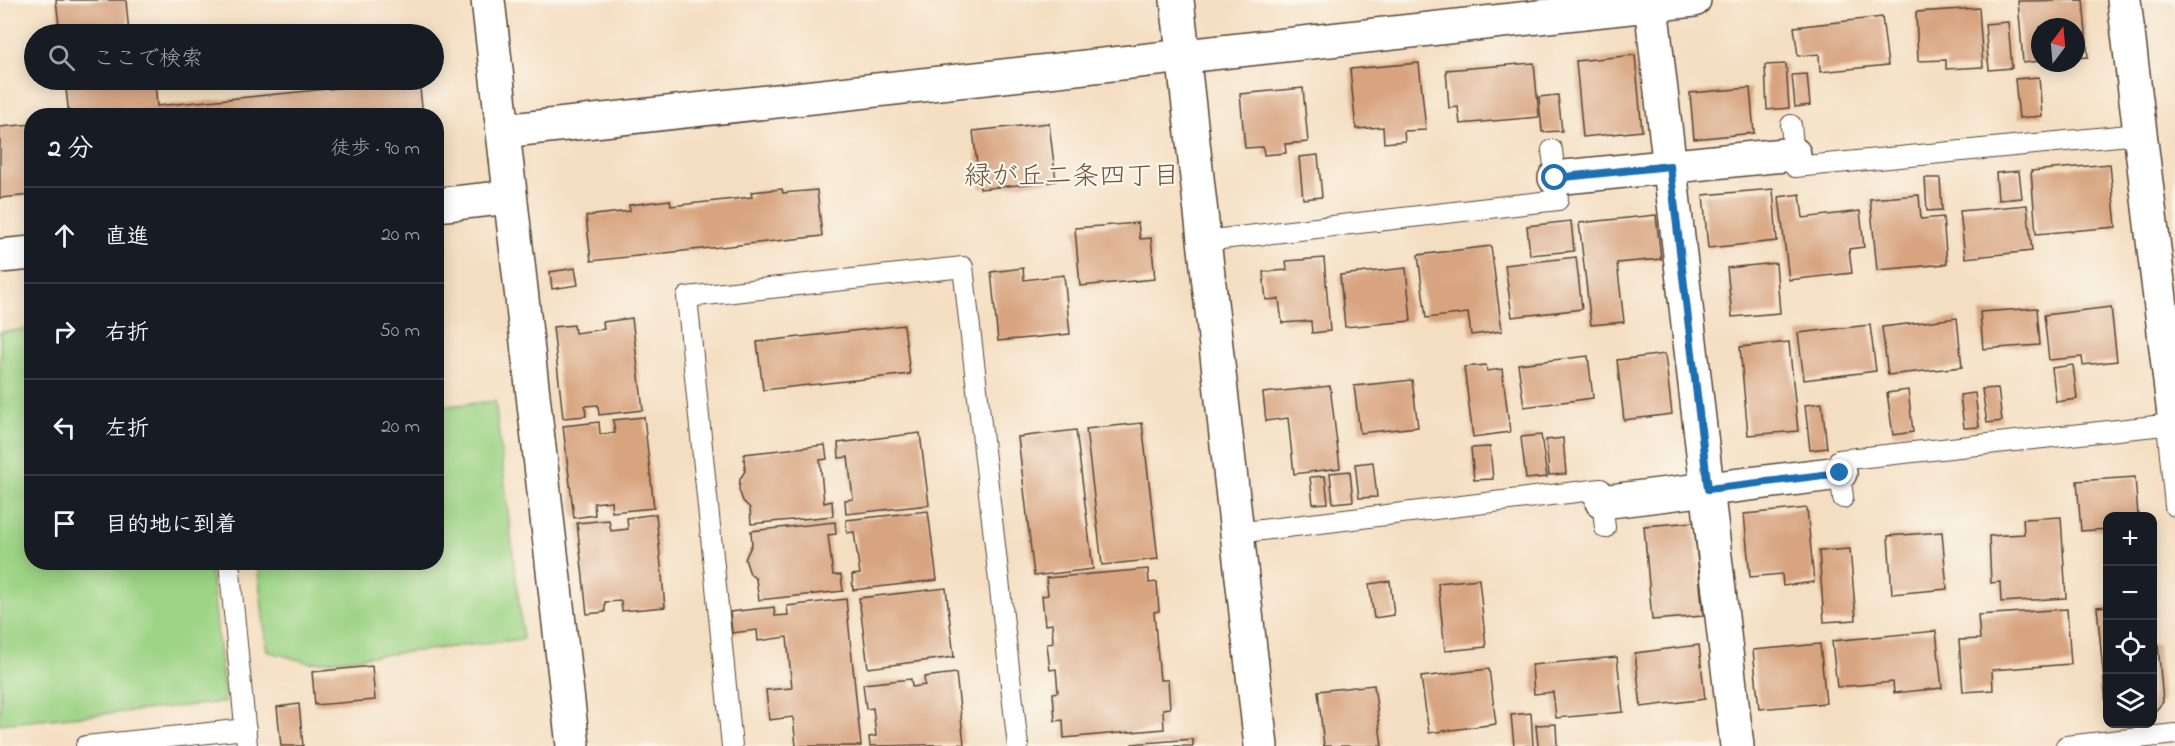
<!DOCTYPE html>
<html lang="ja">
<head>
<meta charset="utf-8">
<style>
  body { margin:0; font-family:"Indie Flower","Klee One",sans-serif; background:#20242c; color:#f1f3f6 }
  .controls { position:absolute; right:18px; bottom:18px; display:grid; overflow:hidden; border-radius:12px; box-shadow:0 3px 15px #0003 }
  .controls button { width:54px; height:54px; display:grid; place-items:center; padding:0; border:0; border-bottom:2px solid #363941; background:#171b24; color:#f1f3f6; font:30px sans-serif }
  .compass { position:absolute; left:2031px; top:18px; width:54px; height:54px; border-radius:50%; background:#171b24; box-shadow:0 3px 15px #0003; rotate:16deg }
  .stop { position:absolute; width:18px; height:18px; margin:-14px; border:4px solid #1f6fb2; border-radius:50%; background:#fff }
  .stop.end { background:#1f6fb2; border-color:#fff; box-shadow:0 2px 6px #0008 }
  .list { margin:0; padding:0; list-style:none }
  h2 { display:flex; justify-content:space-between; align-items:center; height:78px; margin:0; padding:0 24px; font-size:26px }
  h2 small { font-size:20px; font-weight:400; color:#9ea1a6 }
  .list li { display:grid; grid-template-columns:39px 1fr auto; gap:18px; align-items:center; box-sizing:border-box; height:96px; padding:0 24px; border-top:2px solid #363941 }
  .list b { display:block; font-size:22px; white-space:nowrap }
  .list em { font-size:20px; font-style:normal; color:#9ea1a6 }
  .icon { flex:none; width:33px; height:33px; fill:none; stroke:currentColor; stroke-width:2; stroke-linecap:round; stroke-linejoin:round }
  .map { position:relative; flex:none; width:2175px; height:746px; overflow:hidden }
  .search { position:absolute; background:#171b24; box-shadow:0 3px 15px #0003; left:24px; top:24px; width:420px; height:66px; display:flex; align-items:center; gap:15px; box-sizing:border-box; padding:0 21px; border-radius:33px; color:#9ea1a6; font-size:22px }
  .panel { position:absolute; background:#171b24; box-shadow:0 3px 15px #0003; left:24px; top:108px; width:420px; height:462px; border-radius:24px }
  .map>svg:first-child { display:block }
</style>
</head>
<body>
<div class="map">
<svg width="2175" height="746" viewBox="0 0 2175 746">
  <rect width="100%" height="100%" fill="#fbf7ec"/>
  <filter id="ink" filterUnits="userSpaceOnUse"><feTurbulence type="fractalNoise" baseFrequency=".0167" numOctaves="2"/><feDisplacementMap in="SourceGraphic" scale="12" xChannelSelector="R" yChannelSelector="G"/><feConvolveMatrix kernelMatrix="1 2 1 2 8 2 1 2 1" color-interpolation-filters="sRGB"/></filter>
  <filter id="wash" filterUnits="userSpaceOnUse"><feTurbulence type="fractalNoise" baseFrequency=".008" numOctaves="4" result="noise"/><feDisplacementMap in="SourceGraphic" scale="24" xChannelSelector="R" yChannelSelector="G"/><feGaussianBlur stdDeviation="1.35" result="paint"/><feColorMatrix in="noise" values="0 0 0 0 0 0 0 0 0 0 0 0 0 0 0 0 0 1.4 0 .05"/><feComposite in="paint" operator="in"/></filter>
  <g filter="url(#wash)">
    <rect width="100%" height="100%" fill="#f4dec1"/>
    <!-- green -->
    <g fill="#9cd384" stroke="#6c7e51" stroke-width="1.5">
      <path d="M 31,329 L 32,562 L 210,563 L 225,702 L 0,724 L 0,332 Z"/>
      <path d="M 495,401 L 523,639 L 310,663 L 267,651 L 257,563 L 436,562 L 437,407 Z"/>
    </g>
    <g id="blocks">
      <!-- building -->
      <g fill="#d8a480">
        <path d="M 56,0 L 126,0 L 129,34 L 60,34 Z"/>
        <path d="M 2083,0 L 2088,57 L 2076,58 L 2076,27 L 2040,27 L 2040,61 L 2023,63 L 2018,1 Z"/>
        <path d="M 1979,8 L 1983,67 L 1946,69 L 1946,60 L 1918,61 L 1916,12 Z"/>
        <path d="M 1882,17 L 1888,65 L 1820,72 L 1819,54 L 1798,56 L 1794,27 Z"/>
        <path d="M 2008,22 L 2012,68 L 1989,70 L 1985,24 Z"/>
        <path d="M 1635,55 L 1642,131 L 1583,137 L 1576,61 Z"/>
        <path d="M 1419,63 L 1426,130 L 1404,131 L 1405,141 L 1384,143 L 1383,127 L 1356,129 L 1350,69 Z"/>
        <path d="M 1534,63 L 1539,117 L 1460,124 L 1458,107 L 1449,108 L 1446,70 Z"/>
        <path d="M 1786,64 L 1789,108 L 1767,110 L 1765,65 Z"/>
        <path d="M 1807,74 L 1810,105 L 1795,107 L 1792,75 Z"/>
        <path d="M 2039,77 L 2042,116 L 2019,118 L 2015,79 Z"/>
        <path d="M 65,80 L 155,80 L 157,106 L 419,80 L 423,116 L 69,116 Z"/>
        <path d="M 1303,88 L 1308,142 L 1285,144 L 1286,153 L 1264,155 L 1263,147 L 1245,148 L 1240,94 Z"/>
        <path d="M 1750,88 L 1754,133 L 1694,139 L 1690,93 Z"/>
        <path d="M 1558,95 L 1562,131 L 1542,132 L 1539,97 Z"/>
        <path d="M 1049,123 L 1056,181 L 980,189 L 973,131 Z"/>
        <path d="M 32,124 L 32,195 L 0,198 L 0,127 Z"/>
        <path d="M 1318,155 L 1322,197 L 1303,199 L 1299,157 Z"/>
        <path d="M 2110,164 L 2116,227 L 2036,234 L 2031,171 Z"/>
        <path d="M 2019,171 L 2022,198 L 1998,200 L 1996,173 Z"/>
        <path d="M 1925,178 L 1940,178 L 1942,210 L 1927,211 Z"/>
        <path d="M 782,189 L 783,193 L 817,190 L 822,236 L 591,261 L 586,216 L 630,211 L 629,205 L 670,200 L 671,206 L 752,197 L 751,192 Z"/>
        <path d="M 1773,189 L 1777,241 L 1708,248 L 1703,195 Z"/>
        <path d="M 1800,194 L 1803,218 L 1860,211 L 1864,247 L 1849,249 L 1852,273 L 1789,280 L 1779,197 Z"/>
        <path d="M 1919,195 L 1921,219 L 1943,217 L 1947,264 L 1877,270 L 1870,199 Z"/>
        <path d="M 2027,205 L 2032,251 L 1965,258 L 1960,211 Z"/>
        <path d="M 1656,215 L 1661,259 L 1617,263 L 1624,322 L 1591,325 L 1579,223 Z"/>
        <path d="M 1571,221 L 1574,251 L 1530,255 L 1527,226 Z"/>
        <path d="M 1138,223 L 1140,239 L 1151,238 L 1155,279 L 1080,286 L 1075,228 Z"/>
        <path d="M 1491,246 L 1502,331 L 1471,335 L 1468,313 L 1426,318 L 1418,255 Z"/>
        <path d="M 1576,257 L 1582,309 L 1512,317 L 1505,265 Z"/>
        <path d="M 1324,258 L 1330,331 L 1312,333 L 1311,321 L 1282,323 L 1279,299 L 1266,300 L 1263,272 L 1287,270 L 1286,261 Z"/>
        <path d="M 1776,263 L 1780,313 L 1732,317 L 1727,268 Z"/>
        <path d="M 575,268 L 578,285 L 552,289 L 550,272 Z"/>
        <path d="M 1023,268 L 1024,280 L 1064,275 L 1070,334 L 998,341 L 991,272 Z"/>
        <path d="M 1406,268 L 1411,321 L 1345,327 L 1340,275 Z"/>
        <path d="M 2111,307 L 2117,361 L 2083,365 L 2082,357 L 2049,360 L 2044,315 Z"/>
        <path d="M 2037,308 L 2040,345 L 1983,349 L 1980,312 Z"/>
        <path d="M 632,318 L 643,410 L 599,415 L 598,405 L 585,406 L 586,416 L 563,418 L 553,327 L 574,325 L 575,333 L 604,329 L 603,322 Z"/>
        <path d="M 1957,318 L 1962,367 L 1888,375 L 1882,327 Z"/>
        <path d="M 904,325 L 910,374 L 763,390 L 757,342 Z"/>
        <path d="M 1870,325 L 1876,371 L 1804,380 L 1798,333 Z"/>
        <path d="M 1789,342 L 1798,431 L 1748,435 L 1740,347 Z"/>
        <path d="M 1665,354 L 1672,414 L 1624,420 L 1617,360 Z"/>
        <path d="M 1588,356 L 1593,398 L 1524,407 L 1518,364 Z"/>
        <path d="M 1486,365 L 1487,371 L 1502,369 L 1510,432 L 1473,437 L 1464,367 Z"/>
        <path d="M 2073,365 L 2077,399 L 2056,402 L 2052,368 Z"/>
        <path d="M 1412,380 L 1418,427 L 1360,433 L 1354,386 Z"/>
        <path d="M 1330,386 L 1340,468 L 1294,474 L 1288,418 L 1266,421 L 1263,393 Z"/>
        <path d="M 1998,388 L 2002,421 L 1987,423 L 1982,389 Z"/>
        <path d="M 1908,390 L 1913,432 L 1893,435 L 1887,393 Z"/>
        <path d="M 1975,393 L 1979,427 L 1964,428 L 1960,395 Z"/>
        <path d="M 1822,403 L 1827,448 L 1810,450 L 1805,405 Z"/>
        <path d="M 644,417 L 654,508 L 612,512 L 611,501 L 594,503 L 595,515 L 574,518 L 563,426 L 599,422 L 600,434 L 615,433 L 613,420 Z"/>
        <path d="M 1142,423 L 1158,559 L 1102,565 L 1086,429 Z"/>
        <path d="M 1076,430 L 1093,569 L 1034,576 L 1018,437 Z"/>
        <path d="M 920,433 L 929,505 L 846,514 L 845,500 L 853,499 L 848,457 L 839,458 L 838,443 Z"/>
        <path d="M 1541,435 L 1547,477 L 1526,479 L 1521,437 Z"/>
        <path d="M 1563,438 L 1566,474 L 1549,475 L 1546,440 Z"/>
        <path d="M 825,445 L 827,459 L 820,460 L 824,503 L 832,501 L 833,516 L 751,524 L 750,508 L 743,501 L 739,490 L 740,479 L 745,471 L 744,454 Z"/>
        <path d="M 1490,447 L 1493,479 L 1474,480 L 1471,448 Z"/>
        <path d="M 1373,462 L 1377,497 L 1359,498 L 1355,464 Z"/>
        <path d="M 1350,471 L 1353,501 L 1333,503 L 1330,473 Z"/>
        <path d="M 1325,476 L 1328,503 L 1313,504 L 1310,477 Z"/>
        <path d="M 2135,477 L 2138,516 L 2108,516 L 2108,529 L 2081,531 L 2077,481 Z"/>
        <path d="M 1807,508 L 1814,582 L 1783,586 L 1782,574 L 1750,577 L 1744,514 Z"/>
        <path d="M 928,511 L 937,580 L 853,590 L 852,575 L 860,574 L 854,532 L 847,533 L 846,520 Z"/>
        <path d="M 656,514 L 665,607 L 622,611 L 621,601 L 605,602 L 605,612 L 587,614 L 577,523 L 609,520 L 611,531 L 628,529 L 627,518 Z"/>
        <path d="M 2061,517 L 2066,598 L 2001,602 L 2000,582 L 1991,583 L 1989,536 L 2024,534 L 2023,519 Z"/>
        <path d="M 835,522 L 836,534 L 828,535 L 833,575 L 841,575 L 843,591 L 759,600 L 756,579 L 750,574 L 745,559 L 752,544 L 751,531 Z"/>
        <path d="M 1694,522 L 1703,616 L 1652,620 L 1644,526 Z"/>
        <path d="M 1942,532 L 1947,589 L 1892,594 L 1888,536 Z"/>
        <path d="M 1850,549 L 1856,620 L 1824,622 L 1819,551 Z"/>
        <path d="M 1148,569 L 1149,583 L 1157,582 L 1159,611 L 1154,612 L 1160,680 L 1168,680 L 1170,708 L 1163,709 L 1164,729 L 1064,738 L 1063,720 L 1055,721 L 1053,693 L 1058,692 L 1056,669 L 1050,670 L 1047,644 L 1053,643 L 1052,624 L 1045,625 L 1042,596 L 1048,595 L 1046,578 Z"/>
        <path d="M 1479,579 L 1486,647 L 1445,651 L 1438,583 Z"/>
        <path d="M 1390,581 L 1394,615 L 1374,618 L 1369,584 Z"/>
        <path d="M 946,588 L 954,657 L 868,668 L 859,598 Z"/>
        <path d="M 846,599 L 861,746 L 796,746 L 793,717 L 769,720 L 766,690 L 792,688 L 787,637 L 758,641 L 757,630 L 732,633 L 730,612 L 774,607 L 775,616 L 788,615 L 787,606 Z"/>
        <path d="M 2108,606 L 2108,705 L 2106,705 L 2097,607 Z"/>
        <path d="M 2067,609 L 2071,664 L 1992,670 L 1993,690 L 1963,692 L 1959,640 L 1980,639 L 1978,615 Z"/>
        <path d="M 1936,631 L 1942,688 L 1894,693 L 1893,682 L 1837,687 L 1832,641 Z"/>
        <path d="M 1820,644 L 1826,703 L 1759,709 L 1753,650 Z"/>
        <path d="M 2152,644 L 2158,644 L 2163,702 L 2152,715 Z"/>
        <path d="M 1699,645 L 1705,699 L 1641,707 L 1635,653 Z"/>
        <path d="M 1617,657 L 1623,712 L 1556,718 L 1553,692 L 1534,694 L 1532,665 Z"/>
        <path d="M 372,666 L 375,700 L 315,705 L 312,672 Z"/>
        <path d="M 1489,669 L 1496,724 L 1429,733 L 1421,677 Z"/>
        <path d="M 956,673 L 964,744 L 870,746 L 869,737 L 876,736 L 873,708 L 866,709 L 863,684 L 911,679 L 912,687 L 925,685 L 924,677 Z"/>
        <path d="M 1374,685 L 1382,746 L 1324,746 L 1318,691 Z"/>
        <path d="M 299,704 L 303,746 L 281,746 L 277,707 Z"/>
        <path d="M 1531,713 L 1533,746 L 1514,746 L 1511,715 Z"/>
        <path d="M 1556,724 L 1557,746 L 1538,746 L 1536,725 Z"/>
        <path d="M 1193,739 L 1193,746 L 1132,746 L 1132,744 Z"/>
      </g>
    </g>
  </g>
  <g filter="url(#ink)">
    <use href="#blocks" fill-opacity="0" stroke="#574536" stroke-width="1.5"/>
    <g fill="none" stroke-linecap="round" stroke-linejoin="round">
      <!-- lane casing -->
      <g stroke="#574536" stroke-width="22">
        <g id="lane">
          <path d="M 1791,125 L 1795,167 L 2139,134"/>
          <path d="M 1204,241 L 1558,200 L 1552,150"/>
          <path d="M 2167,424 L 2175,506"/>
          <path d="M 1843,498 L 1839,460 L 2173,424"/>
          <path d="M 1237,533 L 1601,489 L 1605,528"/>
          <path d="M 229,562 L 247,746"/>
          <path d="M 86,746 L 246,729"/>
          <path d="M 732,746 L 687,297 L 963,267 L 1018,746"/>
          <path d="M 2066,746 L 2175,734"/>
        </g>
      </g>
      <!-- street casing -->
      <g stroke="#574536" stroke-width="36">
        <g id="street">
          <path d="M 488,0 L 573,746"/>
          <path d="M 1177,0 L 1261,746"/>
          <path d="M 2124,0 L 2175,423"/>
          <path d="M 1651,5 L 1737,746"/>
          <path d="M 503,131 L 1694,0"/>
          <path d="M 1555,178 L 1794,154"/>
          <path d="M 436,205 L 510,197"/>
          <path d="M 0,256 L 32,253"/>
          <path d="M 1602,502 L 1840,473"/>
        </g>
      </g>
      <!-- lane -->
      <use href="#lane" stroke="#fff" stroke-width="20"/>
      <!-- street -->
      <use href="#street" stroke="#fff" stroke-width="33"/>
    </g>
  </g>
  <g fill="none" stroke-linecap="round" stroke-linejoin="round" filter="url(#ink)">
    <!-- route -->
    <path stroke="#1f6fb2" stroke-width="8" d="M 1555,178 L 1670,166 L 1708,489 L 1840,473"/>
  </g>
  <g text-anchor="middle" stroke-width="4.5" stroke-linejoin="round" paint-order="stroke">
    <!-- neighbourhood labels -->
    <g font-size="27" fill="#725540" stroke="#fbf7ec">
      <text x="1072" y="184">緑が丘二条四丁目</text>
    </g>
  </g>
</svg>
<div class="controls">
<button>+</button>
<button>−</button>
<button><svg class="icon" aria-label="locate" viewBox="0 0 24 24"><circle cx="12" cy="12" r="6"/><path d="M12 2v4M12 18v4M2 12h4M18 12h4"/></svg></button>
<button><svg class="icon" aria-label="layers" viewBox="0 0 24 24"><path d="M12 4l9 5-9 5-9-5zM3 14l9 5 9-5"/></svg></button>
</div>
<svg class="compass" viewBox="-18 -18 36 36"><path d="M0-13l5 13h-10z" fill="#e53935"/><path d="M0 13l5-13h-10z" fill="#9ea1a6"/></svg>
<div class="stop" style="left:1555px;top:178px"></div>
<div class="stop end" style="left:1840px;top:473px"></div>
<div class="search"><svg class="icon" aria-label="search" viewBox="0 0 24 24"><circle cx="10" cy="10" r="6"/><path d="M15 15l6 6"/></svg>ここで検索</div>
<section class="panel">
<h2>2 分<small>徒歩 · 90 m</small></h2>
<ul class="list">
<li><svg class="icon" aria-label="ahead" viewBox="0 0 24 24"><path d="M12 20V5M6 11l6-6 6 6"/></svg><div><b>直進</b></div><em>20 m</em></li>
<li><svg class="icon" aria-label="right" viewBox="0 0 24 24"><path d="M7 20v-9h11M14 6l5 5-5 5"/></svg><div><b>右折</b></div><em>50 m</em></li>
<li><svg class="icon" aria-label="left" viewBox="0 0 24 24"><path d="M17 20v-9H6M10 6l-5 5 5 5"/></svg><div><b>左折</b></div><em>20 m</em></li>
<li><svg class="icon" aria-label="arrive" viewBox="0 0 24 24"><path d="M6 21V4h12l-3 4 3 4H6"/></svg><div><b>目的地に到着</b></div></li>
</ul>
</section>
</div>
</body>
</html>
